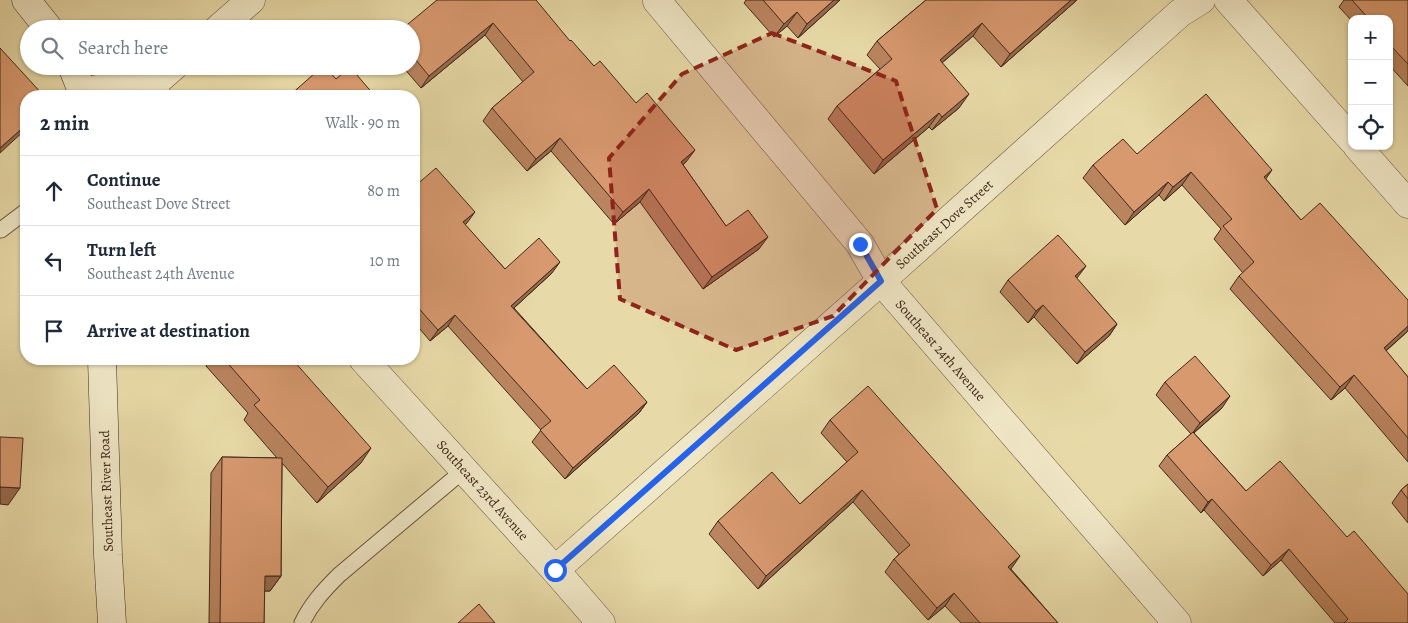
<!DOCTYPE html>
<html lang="en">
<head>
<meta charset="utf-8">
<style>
  body { margin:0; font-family:Alegreya,serif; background:#f2f2f3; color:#1f2937 }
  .controls { position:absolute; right:15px; top:15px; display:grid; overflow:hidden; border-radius:10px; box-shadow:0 1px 4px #0004 }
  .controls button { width:45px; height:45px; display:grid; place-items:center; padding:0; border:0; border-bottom:1px solid #e0e1e3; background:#fff; color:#1f2937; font:25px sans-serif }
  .stop { position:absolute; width:15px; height:15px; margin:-11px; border:4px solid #2563eb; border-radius:50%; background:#fff }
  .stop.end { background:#2563eb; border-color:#fff; box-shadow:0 1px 5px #0008 }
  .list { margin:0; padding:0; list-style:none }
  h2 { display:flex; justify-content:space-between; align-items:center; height:65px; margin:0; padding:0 20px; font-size:21px }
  h2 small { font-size:16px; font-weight:400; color:#747a83 }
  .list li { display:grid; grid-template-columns:32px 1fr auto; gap:15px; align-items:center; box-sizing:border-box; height:70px; padding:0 20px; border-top:1px solid #e0e1e3 }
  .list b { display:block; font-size:19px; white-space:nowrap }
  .list p { margin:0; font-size:16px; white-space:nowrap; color:#747a83 }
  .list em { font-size:16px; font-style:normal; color:#747a83 }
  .icon { flex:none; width:28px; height:28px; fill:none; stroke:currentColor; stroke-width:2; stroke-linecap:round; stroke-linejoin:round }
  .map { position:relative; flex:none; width:1408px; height:623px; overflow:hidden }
  .search { position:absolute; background:#fff; box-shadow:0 1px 4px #0004; left:20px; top:20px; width:400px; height:55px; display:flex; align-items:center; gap:12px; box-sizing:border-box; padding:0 18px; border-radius:28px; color:#747a83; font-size:19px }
  .panel { position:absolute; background:#fff; box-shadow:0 1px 4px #0004; left:20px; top:90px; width:400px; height:275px; border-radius:20px }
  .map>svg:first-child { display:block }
</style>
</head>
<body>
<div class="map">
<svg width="1408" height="623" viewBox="0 0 1408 623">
  <rect width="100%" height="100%" fill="#e8daa8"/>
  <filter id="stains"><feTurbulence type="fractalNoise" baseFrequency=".004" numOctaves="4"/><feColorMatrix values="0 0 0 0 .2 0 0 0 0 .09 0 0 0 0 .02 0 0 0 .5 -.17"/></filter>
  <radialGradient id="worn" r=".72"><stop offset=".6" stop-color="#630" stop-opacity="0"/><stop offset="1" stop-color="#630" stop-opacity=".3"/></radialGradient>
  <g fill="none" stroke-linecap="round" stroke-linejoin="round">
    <!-- lane casing -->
    <g stroke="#69543e" stroke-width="17">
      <g id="lane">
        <path d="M 1,230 L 26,211"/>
        <path d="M 302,623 C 311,604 324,590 339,575 L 464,470"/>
      </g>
    </g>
    <!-- street casing -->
    <g stroke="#69543e" stroke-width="29">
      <g id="street">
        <path d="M 1228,0 L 1352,140"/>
        <path d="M 657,1 L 860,244 L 881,281 L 1177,623"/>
        <path d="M 218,29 L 251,0"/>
        <path d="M 150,87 L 174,66"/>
        <path d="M 83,93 C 99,89 135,77 150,87 C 152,88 155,94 157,96"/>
        <path d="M 1357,146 L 1408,204"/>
        <path d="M 363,359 L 555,570 L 601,623"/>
        <path d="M 555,570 L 881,281 L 1180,13 L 1201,0"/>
      </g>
    </g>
    <!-- secondary casing -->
    <g stroke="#3f281b" stroke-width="29">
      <g id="secondary">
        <path d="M 26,0 L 49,29"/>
        <path d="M 72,66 L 84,96"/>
        <path d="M 102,359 L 108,555 L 112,623"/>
      </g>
    </g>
    <!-- lane -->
    <use href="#lane" stroke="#f0e7c6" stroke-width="15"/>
    <!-- street -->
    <use href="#street" stroke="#f0e7c6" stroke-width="28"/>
    <!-- secondary -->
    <use href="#secondary" stroke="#f0e7c6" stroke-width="28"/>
  </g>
  <!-- wall -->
  <g fill="#ba845f" stroke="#3f281b">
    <path d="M 437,0 L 570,41 L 686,162 L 683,165 L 726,226 L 759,249 L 703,289 L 640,202 L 614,224 L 551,151 L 527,171 L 483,121 L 492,108 L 523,82 L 485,35 L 421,88 L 402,66 L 411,66 L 411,29 Z"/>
    <path d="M 746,0 L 840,0 L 798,38 L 787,26 L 774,37 L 744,3 Z"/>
    <path d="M 926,0 L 1077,0 L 1001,67 L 973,36 L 942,63 L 959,108 L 932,130 L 929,127 L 874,174 L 828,119 L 837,106 L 880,69 L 867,55 L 877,41 Z"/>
    <path d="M 1344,0 L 1408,0 L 1408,86 L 1389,65 L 1389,19 L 1352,19 L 1352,21 L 1339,7 Z"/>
    <path d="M 1137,154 L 1265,178 L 1301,220 L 1408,300 L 1408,331 L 1386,351 L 1408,377 L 1408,462 L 1345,388 L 1331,400 L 1230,289 L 1239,276 L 1243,273 L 1214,239 L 1221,229 L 1182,185 L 1164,201 L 1159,195 L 1125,225 L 1083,178 L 1093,165 Z"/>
    <path d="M 414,187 L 467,223 L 465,225 L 505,269 L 552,273 L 514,308 L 587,389 L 647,402 L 639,413 L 565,479 L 532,442 L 541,430 L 448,326 L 430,341 L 414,322 Z"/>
    <path d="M 1077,279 L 1117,324 L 1109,336 L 1077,364 L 1034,317 L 1028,323 L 1000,292 L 1008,280 Z"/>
    <path d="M 211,359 L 292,359 L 361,463 L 317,503 L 282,463 L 281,576 L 270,591 L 264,591 L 264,623 L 209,623 L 211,473 L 222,457 L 277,458 L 244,420 L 248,413 L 206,366 Z"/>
    <path d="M 1165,382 L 1222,408 L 1194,433 L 1246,491 L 1408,623 L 1335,623 L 1281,560 L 1263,576 L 1204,510 L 1201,513 L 1159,466 L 1167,455 L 1191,434 L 1156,395 Z"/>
    <path d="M 830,420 L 1011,569 L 1058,623 L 961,623 L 945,606 L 928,620 L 885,572 L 894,559 L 899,554 L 853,502 L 758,589 L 709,534 L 718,521 L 800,504 L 847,462 L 821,433 Z"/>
    <path d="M 1408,484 L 1408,523 L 1392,503 L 1401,490 Z"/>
  </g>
  <!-- shaded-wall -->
  <g fill="#976b4e" stroke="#3f281b">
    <path d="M 834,0 L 840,0 L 798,38 L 807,24 Z"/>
    <path d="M 1071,0 L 1077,0 L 1001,67 L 1010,54 Z"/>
    <path d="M 797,12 L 787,26 L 774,37 L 784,24 Z"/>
    <path d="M 493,23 L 485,35 L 421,88 L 429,76 Z"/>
    <path d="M 982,23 L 973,36 L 930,73 L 940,60 Z"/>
    <path d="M 969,94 L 959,108 L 932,130 L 942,117 Z"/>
    <path d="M 939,113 L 929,127 L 874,174 L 883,160 Z"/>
    <path d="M 26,125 L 26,129 L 0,153 L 0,148 Z"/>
    <path d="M 560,138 L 551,151 L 527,171 L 536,159 Z"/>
    <path d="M 695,150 L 686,162 L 672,174 L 681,162 Z"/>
    <path d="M 1272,170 L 1263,183 L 1264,177 Z"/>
    <path d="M 1191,172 L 1182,185 L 1164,201 L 1173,187 Z"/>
    <path d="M 1168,182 L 1159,195 L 1125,225 L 1134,212 Z"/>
    <path d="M 649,189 L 640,202 L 614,224 L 623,212 Z"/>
    <path d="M 475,212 L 467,223 L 456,233 L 463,222 Z"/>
    <path d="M 768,237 L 759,249 L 703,289 L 712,277 Z"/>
    <path d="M 560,262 L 552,273 L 504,317 L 511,306 Z"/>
    <path d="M 1086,266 L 1077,278 L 1075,276 Z"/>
    <path d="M 1043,305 L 1034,317 L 1028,323 L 1036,311 Z"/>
    <path d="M 455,315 L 448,326 L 430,341 L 438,330 Z"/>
    <path d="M 1117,324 L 1109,336 L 1077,364 L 1085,352 Z"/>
    <path d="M 1408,326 L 1408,331 L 1374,361 L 1384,348 Z"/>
    <path d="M 1354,375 L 1345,388 L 1331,400 L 1340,387 Z"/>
    <path d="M 1230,396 L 1222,408 L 1191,435 L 1200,423 Z"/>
    <path d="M 647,402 L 639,413 L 565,479 L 573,468 Z"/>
    <path d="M 371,448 L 361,463 L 317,503 L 328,487 Z"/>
    <path d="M 0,487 L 20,488 L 8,505 L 0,504 Z"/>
    <path d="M 862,490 L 853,502 L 758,589 L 766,576 Z"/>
    <path d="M 1212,499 L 1204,510 L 1201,513 L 1208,502 Z"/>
    <path d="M 1289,549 L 1281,560 L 1263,576 L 1271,565 Z"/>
    <path d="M 1020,556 L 1011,569 L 1000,579 L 1008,567 Z"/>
    <path d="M 265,576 L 281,576 L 270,591 L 254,591 Z"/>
    <path d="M 954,593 L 945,606 L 928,620 L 937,608 Z"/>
  </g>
  <!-- building -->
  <g fill="#d8996f" stroke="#3f281b">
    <path d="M 437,0 L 536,0 L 570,41 L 571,40 L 594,66 L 600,61 L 636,103 L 647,93 L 695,150 L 681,162 L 726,226 L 748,210 L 768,237 L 712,277 L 649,189 L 623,212 L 560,138 L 536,159 L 492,108 L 534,72 L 493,23 L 429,76 L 411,54 L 411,29 L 402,29 Z"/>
    <path d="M 763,0 L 834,0 L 807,24 L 797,12 L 784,24 Z"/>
    <path d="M 926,0 L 1071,0 L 1010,54 L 982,23 L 940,60 L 969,94 L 942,117 L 939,113 L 883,160 L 837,106 L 892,59 L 877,41 Z"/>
    <path d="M 1352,0 L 1408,0 L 1408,64 L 1389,44 L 1389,19 L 1369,19 Z"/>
    <path d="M 0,48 L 44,96 L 26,96 L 26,125 L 0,148 Z"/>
    <path d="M 323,66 L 324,66 L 336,79 L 350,67 L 375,96 L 289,96 Z"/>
    <path d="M 1206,94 L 1272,170 L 1264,177 L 1301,220 L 1320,203 L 1408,300 L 1408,326 L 1384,348 L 1408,377 L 1408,438 L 1354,375 L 1340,387 L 1239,276 L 1254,262 L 1223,226 L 1232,219 L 1191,172 L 1173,187 L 1168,182 L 1134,212 L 1093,165 L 1123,139 L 1137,154 Z"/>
    <path d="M 436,168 L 475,212 L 463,222 L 505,269 L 539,238 L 560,262 L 511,306 L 587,389 L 614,365 L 647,402 L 573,468 L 540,430 L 551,421 L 455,315 L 438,330 L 414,303 L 414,293 L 419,288 L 414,282 L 414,187 Z"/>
    <path d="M 1058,235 L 1086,266 L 1075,276 L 1117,324 L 1085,352 L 1043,305 L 1036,311 L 1008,280 Z"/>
    <path d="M 1195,356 L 1230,396 L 1200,423 L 1165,382 Z"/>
    <path d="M 224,359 L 292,359 L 371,448 L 328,487 L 254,405 L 260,400 Z"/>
    <path d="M 868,386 L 1020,556 L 1008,567 L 1058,623 L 980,623 L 954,593 L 937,608 L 894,559 L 910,545 L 862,490 L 766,576 L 718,521 L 772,472 L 800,504 L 858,452 L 830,420 Z"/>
    <path d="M 1193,432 L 1246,491 L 1280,461 L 1347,537 L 1354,531 L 1408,594 L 1408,623 L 1344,623 L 1348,619 L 1289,549 L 1271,565 L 1212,499 L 1208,502 L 1167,455 Z"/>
    <path d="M 0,437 L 23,438 L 20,488 L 0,487 Z"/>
    <path d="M 222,457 L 282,458 L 281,576 L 265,576 L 264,623 L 220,623 Z"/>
    <path d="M 1408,484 L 1408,499 L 1401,490 Z"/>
    <path d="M 479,604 L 495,623 L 458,623 Z"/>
  </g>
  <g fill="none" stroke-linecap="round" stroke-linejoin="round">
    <!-- route -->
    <path stroke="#2563eb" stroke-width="6" d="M 555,570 L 881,281 L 860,244"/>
  </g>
  <!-- marked area -->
  <path fill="#8f2418" fill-opacity="0.2" stroke="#8f2418" stroke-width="4" stroke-dasharray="10 6" stroke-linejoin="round" d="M 772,33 L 896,81 L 937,209 L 833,316 L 736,350 L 620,299 L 609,158 L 682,74 Z"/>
  <g text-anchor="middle" stroke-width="5" stroke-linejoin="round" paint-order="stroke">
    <!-- street labels -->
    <g font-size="14" fill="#3f281b" stroke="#f0e7c6">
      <text transform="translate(944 224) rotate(-42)" y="5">Southeast Dove Street</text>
      <text transform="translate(941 350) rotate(49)" y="5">Southeast 24th Avenue</text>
      <text transform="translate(483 490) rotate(48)" y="5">Southeast 23rd Avenue</text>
      <text transform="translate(106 491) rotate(-92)" y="5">Southeast River Road</text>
    </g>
  </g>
  <rect width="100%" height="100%" filter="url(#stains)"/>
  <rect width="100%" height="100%" fill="url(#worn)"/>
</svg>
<div class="controls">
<button>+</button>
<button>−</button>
<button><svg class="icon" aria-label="locate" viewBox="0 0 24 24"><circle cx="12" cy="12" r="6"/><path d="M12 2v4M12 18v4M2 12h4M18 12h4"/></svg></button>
</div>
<div class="stop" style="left:555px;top:570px"></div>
<div class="stop end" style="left:860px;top:244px"></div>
<div class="search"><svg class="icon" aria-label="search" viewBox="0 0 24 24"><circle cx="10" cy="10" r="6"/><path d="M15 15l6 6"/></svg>Search here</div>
<section class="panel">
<h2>2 min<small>Walk · 90 m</small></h2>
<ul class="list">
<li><svg class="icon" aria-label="ahead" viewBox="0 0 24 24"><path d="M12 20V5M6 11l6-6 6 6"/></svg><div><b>Continue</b><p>Southeast Dove Street</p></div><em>80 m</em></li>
<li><svg class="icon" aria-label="left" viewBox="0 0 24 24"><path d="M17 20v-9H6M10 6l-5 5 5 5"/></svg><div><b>Turn left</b><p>Southeast 24th Avenue</p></div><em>10 m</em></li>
<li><svg class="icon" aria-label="arrive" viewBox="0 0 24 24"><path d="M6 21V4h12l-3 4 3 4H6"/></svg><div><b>Arrive at destination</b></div></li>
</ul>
</section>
</div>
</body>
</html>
